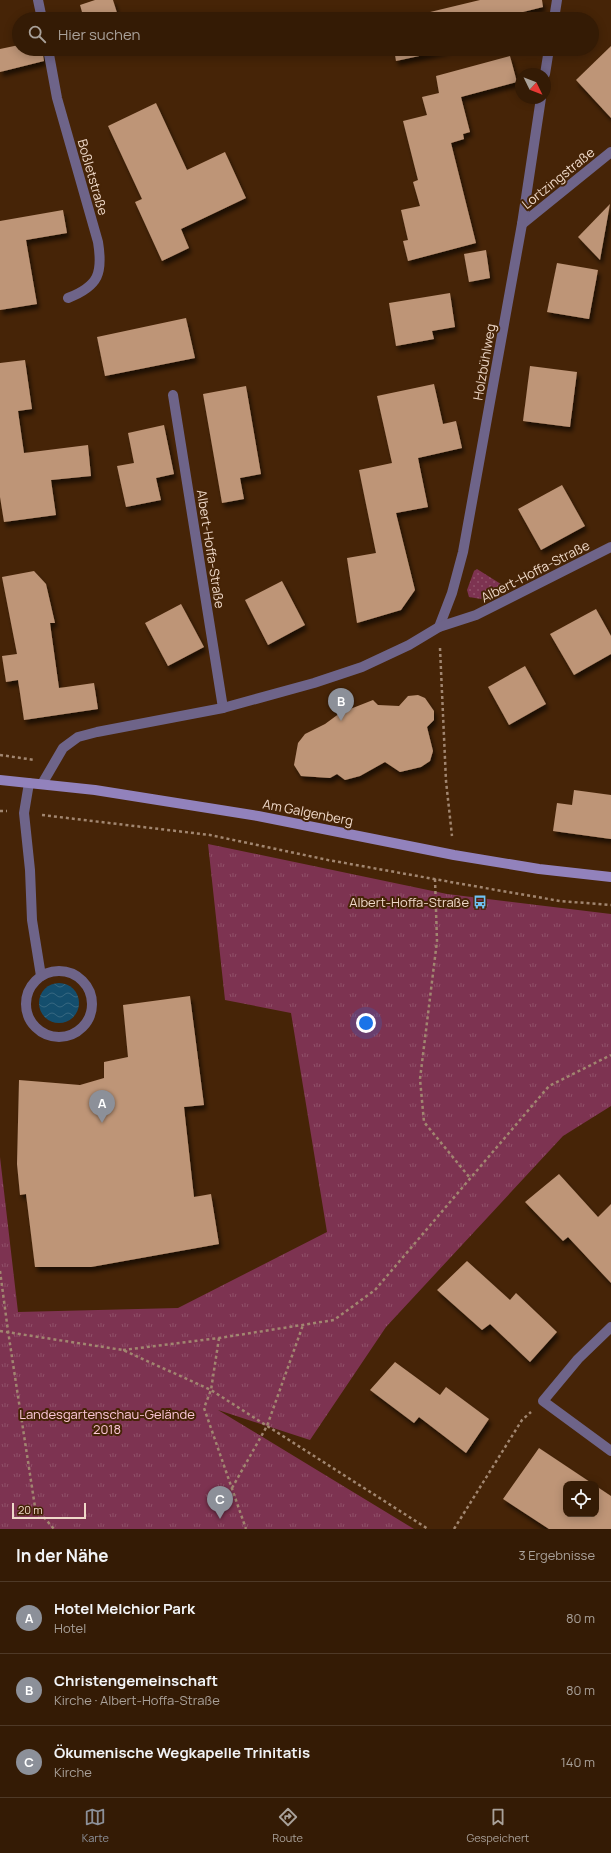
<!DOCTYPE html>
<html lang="de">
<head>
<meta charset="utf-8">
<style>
  body { margin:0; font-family:Manrope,sans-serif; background:#3c240f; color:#f1f3f6 }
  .controls { position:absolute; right:12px; bottom:12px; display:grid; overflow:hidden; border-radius:8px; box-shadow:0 2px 10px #0003 }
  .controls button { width:36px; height:36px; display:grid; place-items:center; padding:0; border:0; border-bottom:1px solid #4e3927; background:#341b05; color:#f1f3f6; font:20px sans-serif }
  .compass { position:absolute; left:515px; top:68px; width:36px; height:36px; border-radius:50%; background:#341b05; box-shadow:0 2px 10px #0003; rotate:133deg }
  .scale { position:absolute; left:12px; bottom:10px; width:74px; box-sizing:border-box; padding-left:4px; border:2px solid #efd9c9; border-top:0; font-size:11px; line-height:14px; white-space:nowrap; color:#efd9c9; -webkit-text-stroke:3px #462407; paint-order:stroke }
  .you { position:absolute; left:366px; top:1023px; width:14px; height:14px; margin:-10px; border:3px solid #fff; border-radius:50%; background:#1a73e8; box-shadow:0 0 0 6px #1a73e833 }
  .badge { display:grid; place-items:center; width:26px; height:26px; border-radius:50%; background:#8c9099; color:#fff; font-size:13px; font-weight:700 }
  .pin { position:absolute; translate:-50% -33px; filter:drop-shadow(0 1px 2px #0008) }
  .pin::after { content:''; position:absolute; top:21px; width:14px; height:12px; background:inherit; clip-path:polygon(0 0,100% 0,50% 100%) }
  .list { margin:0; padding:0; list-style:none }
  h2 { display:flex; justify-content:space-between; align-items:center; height:52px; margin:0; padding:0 16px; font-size:17px }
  h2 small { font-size:13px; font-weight:400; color:#a9a19a }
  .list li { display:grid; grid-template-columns:26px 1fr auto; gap:12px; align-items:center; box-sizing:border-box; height:72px; padding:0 16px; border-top:1px solid #4e3927 }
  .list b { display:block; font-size:15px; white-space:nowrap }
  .list p { margin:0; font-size:13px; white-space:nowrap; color:#a9a19a }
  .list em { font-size:13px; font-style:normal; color:#a9a19a }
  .icon { flex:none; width:22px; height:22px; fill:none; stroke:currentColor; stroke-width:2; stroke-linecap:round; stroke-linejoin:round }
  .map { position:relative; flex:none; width:611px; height:1529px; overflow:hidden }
  .search { position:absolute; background:#341b05; box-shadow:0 2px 10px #0003; left:12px; right:12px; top:12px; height:44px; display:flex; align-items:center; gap:10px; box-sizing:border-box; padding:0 14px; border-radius:22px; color:#a9a19a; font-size:15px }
  .sheet { height:268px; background:#341b05 }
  nav { display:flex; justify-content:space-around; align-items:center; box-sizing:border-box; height:56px; border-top:1px solid #4e3927; background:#341b05; font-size:11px; color:#a9a19a }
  nav a { display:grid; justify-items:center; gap:2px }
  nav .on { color:#8c9099 }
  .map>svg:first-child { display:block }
</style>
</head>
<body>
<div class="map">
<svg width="611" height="1529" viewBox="0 0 611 1529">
  <defs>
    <pattern id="grass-dots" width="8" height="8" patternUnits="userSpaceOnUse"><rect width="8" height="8" fill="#7d3351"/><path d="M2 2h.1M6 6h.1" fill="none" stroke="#905069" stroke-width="1.8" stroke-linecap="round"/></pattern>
    <pattern id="park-tufts" width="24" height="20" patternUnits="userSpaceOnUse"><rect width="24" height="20" fill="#7d3351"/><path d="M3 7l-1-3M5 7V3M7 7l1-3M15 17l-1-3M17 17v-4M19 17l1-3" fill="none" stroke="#905069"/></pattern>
    <pattern id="water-waves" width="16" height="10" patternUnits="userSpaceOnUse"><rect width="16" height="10" fill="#144e6d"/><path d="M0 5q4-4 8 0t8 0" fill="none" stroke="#366780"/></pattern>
    <filter id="shadow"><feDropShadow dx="2.5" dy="4.5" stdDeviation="2" flood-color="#0009"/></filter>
  </defs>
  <rect width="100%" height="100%" fill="#462407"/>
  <!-- grass -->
  <path fill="url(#grass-dots)" d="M 477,569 L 504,586 L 504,588 L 481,599 L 469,597 L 467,590 L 474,571 Z"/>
  <!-- park -->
  <path fill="url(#park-tufts)" d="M 208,844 L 447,894 L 611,914 L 611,1106 L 563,1136 L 386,1327 L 310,1440 L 218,1410 L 414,1529 L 0,1529 L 0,1157 L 18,1312 L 178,1308 L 327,1232 L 291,1013 L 225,1000 Z"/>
  <!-- water -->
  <circle fill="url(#water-waves)" cx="59" cy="1003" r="20"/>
  <!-- building -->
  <g fill="#be9577" filter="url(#shadow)">
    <path d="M 95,0 L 113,0 L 118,16 L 132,12 L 134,19 L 84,19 L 80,5 Z"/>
    <path d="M 480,0 L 542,0 L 543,7 L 495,19 L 401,19 Z"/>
    <path d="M 19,45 L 19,49 L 42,49 L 44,61 L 0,72 L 0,49 Z"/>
    <path d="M 611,46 L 611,118 L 576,80 Z"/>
    <path d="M 394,49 L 446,49 L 447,50 L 396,61 Z"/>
    <path d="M 510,56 L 517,82 L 461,97 L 470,132 L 463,134 L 464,139 L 451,143 L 476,243 L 408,261 L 403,241 L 408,240 L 401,210 L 420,206 L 413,182 L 418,180 L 403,121 L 427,115 L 422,97 L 439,93 L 436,76 Z"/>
    <path d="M 156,103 L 187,170 L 225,152 L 246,198 L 181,229 L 189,248 L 162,261 L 135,202 L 142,199 L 108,126 Z"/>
    <path d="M 610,204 L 600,260 L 578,237 Z"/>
    <path d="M 63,210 L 67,233 L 26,240 L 37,304 L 0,310 L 0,221 Z"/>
    <path d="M 486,250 L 490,278 L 469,282 L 464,254 Z"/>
    <path d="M 557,263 L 598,270 L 589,319 L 547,312 Z"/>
    <path d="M 450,293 L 455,327 L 432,331 L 434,339 L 396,346 L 389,303 Z"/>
    <path d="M 186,318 L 195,358 L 105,376 L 97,337 Z"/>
    <path d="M 25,360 L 32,409 L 18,411 L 24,453 L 88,445 L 91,476 L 51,480 L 56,515 L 4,522 L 0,497 L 0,363 Z"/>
    <path d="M 530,366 L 577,372 L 570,427 L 523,421 Z"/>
    <path d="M 434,384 L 443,424 L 456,421 L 462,448 L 418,458 L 428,507 L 396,513 L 415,590 L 401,610 L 357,623 L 347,558 L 376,553 L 359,470 L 392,463 L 377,396 Z"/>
    <path d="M 246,386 L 261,474 L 240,478 L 244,499 L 222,503 L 203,394 Z"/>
    <path d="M 164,425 L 174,474 L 156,478 L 161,500 L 126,507 L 117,466 L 134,463 L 128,433 Z"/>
    <path d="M 562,485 L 585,526 L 541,550 L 518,509 Z"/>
    <path d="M 34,571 L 46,584 L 55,623 L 50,623 L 59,688 L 94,683 L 98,709 L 24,720 L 18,680 L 6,682 L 2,656 L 17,654 L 2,577 Z"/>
    <path d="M 282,581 L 305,625 L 268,645 L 245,600 Z"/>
    <path d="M 181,604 L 204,647 L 168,666 L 145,623 Z"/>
    <path d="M 596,609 L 611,636 L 611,654 L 574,675 L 550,634 Z"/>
    <path d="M 525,666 L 546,704 L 509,725 L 488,687 Z"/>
    <path d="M 418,695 L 425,698 L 434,711 L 434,720 L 427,727 L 433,751 L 430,761 L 421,767 L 400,772 L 385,762 L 360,776 L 345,780 L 337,774 L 330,778 L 301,776 L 294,765 L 298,743 L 305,734 L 325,724 L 340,713 L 373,700 L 378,705 L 399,706 L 408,696 Z"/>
    <path d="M 574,790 L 611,795 L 611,839 L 553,831 L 557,803 L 572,805 Z"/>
    <path d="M 190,996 L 204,1105 L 184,1107 L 194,1197 L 211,1194 L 219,1244 L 91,1267 L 35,1267 L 26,1194 L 20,1195 L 17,1164 L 19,1080 L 80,1085 L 104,1078 L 104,1062 L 128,1057 L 123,1005 Z"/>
    <path d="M 559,1174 L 598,1217 L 611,1204 L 611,1283 L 568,1237 L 563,1241 L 525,1202 Z"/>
    <path d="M 467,1261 L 510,1300 L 516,1293 L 557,1332 L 530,1362 L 490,1324 L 482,1330 L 437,1290 Z"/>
    <path d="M 395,1362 L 440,1395 L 446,1387 L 489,1419 L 466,1453 L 419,1417 L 414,1423 L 370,1390 Z"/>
    <path d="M 539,1448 L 593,1484 L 566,1484 L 566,1514 L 596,1514 L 596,1486 L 611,1496 L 611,1529 L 549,1529 L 503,1499 Z"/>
  </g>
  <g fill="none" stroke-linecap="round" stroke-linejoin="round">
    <!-- path -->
    <g stroke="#a18670" stroke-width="2.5" stroke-dasharray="3 3" stroke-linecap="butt">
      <path d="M 440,648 L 446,781 L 452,836"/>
      <path d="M 0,755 L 35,760"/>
      <path d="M 0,811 L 7,811"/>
      <path d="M 42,815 L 210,835 L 328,860 L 462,884 L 560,901 L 611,905"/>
      <path d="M 435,879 L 437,941 L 420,1079 L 424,1122 L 470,1178"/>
      <path d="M 0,1271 L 8,1331 L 35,1507 L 54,1529"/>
      <path d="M 0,1331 L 123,1350 L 211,1390 L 428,1529"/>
      <path d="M 219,1338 L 211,1390 L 204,1408 L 246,1529"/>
      <path d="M 123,1350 L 219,1338 L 334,1320 L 375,1290 L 549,1086 L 611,1055"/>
      <path d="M 232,1488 L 267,1426 L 303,1325"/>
      <path d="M 454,1529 L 522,1420 L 531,1412"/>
    </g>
    <!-- lane -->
    <g stroke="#6e6489" stroke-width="10">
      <path d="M 29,783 L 24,813 L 30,870 L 32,920 L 41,976"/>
      <circle cx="59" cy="1004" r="33"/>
    </g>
    <!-- street -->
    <g stroke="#6e6489" stroke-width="10">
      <path d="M 38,0 L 42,19"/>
      <path d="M 554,19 L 557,0"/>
      <path d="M 48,49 L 57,98 L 98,242 C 103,273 99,286 68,298"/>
      <path d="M 545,74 L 549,49"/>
      <path d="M 522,224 L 611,152"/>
      <path d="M 173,395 L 223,708"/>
      <path d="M 439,627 L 452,593 L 463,552 L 522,224 L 541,98"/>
      <path d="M 42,784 L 63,748 L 78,737 L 97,732 L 223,708 L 314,683 L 362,667 L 409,645 L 439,627 L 476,615 L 611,547"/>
      <path d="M 611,1327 L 578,1359 L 543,1401 L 611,1451"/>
    </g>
    <!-- secondary -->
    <path stroke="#9282bc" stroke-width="10" d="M 0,780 L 95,790 L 258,816 L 454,855 L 539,869 L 611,877"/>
  </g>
  <!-- icons -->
  <defs>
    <g id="bus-bare" transform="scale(1.08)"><path d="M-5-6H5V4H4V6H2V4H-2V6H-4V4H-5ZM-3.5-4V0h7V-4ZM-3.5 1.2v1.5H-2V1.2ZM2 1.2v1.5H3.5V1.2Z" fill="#6fc2f4" stroke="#462407" stroke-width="2.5" paint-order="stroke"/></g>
  </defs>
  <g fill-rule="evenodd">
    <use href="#bus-bare" x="480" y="902"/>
  </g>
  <g text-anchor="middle" stroke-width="4" stroke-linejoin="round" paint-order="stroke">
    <!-- street labels -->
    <g font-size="13" fill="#efd9c9" stroke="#462407">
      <text transform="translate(93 177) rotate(74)" y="5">Boßletstraße</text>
      <text transform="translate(558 178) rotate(-39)" y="5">Lortzingstraße</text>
      <text transform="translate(484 362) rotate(-80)" y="5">Holzbühlweg</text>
      <text transform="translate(211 549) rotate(81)" y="5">Albert-Hoffa-Straße</text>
      <text transform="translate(535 571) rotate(-27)" y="5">Albert-Hoffa-Straße</text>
      <text transform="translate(308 812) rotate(11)" y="5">Am Galgenberg</text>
    </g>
    <!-- poi labels -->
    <g font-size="13" fill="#efd9c9" stroke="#462407" text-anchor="end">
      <text x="469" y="907">Albert-Hoffa-Straße</text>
    </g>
    <!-- park labels -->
    <g font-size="13" fill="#fdc8da" stroke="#462407">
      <text x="107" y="1419">Landesgartenschau-Gelände<tspan x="107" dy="15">2018</tspan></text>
    </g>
  </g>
</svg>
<div class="controls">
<button><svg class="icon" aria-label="locate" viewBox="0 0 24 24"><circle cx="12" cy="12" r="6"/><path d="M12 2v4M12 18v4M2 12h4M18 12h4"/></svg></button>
</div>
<svg class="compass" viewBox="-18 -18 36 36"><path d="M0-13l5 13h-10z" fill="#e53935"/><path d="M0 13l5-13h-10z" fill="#a9a19a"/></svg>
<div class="scale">20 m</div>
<div class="you"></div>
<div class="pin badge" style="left:102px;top:1123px">A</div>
<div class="pin badge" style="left:341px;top:721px">B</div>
<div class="pin badge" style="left:220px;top:1519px">C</div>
<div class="search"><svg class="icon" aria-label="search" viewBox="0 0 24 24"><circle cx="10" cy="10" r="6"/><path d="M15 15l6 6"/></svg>Hier suchen</div>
</div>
<section class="sheet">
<h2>In der Nähe<small>3 Ergebnisse</small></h2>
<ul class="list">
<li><span class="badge">A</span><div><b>Hotel Melchior Park</b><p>Hotel</p></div><em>80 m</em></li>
<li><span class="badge">B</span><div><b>Christengemeinschaft</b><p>Kirche · Albert-Hoffa-Straße</p></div><em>80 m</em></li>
<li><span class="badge">C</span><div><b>Ökumenische Wegkapelle Trinitatis</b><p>Kirche</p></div><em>140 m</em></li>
</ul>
</section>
<nav>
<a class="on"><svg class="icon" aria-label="map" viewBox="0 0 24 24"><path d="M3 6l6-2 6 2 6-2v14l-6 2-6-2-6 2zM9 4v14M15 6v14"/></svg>Karte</a>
<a><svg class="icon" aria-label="directions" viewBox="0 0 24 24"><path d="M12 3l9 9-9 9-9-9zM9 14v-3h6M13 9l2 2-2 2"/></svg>Route</a>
<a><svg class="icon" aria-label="saved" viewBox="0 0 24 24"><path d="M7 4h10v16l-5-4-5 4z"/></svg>Gespeichert</a>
</nav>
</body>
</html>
